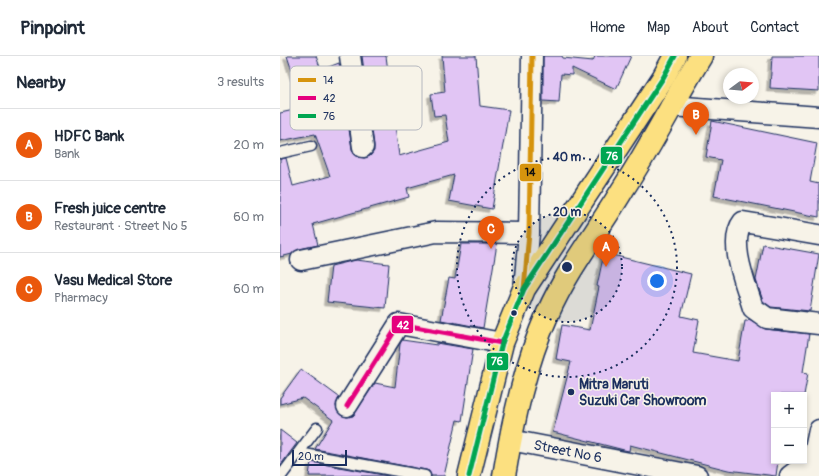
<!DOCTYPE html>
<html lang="en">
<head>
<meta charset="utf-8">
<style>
  body { margin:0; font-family:Pangolin,sans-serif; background:#f6f6f7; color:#1f2937 }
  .controls { position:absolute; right:12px; bottom:12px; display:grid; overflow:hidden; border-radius:0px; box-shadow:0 2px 6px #0003 }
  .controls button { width:36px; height:36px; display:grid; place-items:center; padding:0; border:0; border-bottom:1px solid #e0e1e3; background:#fff; color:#1f2937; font:20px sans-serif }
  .compass { position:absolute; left:443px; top:12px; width:36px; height:36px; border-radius:50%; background:#fff; box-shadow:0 2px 6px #0003; rotate:74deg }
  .scale { position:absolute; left:12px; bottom:10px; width:55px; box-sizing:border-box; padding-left:4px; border:2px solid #1b2f5e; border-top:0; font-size:11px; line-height:14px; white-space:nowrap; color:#1b2f5e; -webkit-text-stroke:3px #f7f3e8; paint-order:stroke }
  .you { position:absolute; left:377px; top:225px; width:14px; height:14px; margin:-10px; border:3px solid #fff; border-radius:50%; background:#1a73e8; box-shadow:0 0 0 6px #1a73e833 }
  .badge { display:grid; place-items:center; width:26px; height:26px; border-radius:50%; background:#ea580c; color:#fff; font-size:13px; font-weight:700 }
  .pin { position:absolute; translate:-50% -33px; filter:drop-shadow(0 1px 2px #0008) }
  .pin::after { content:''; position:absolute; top:21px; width:14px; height:12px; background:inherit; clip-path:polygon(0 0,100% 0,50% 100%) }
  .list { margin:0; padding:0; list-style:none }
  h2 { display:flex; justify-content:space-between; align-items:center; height:52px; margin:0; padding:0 16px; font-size:17px }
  h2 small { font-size:13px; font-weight:400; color:#747a83 }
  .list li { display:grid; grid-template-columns:26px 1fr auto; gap:12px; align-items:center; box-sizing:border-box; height:72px; padding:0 16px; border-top:1px solid #e0e1e3 }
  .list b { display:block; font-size:15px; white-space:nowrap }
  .list p { margin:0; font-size:13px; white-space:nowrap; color:#747a83 }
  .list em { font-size:13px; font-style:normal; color:#747a83 }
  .map { position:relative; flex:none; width:539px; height:420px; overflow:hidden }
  header { display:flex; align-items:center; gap:24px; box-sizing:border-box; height:56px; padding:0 20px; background:#fff; border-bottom:1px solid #e0e1e3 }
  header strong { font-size:19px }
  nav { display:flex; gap:22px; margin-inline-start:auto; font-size:14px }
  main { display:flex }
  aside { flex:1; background:#fff }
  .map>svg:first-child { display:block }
</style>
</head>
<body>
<header>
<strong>Pinpoint</strong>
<nav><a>Home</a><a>Map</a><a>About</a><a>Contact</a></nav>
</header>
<main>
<aside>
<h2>Nearby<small>3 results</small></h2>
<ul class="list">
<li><span class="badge">A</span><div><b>HDFC Bank</b><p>Bank</p></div><em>20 m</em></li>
<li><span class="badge">B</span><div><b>Fresh juice centre</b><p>Restaurant · Street No 5</p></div><em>60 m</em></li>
<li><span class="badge">C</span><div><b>Vasu Medical Store</b><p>Pharmacy</p></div><em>60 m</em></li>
</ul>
</aside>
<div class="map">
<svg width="539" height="420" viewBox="0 0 539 420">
  <defs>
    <filter id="shadow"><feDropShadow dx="-3.5" dy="3.5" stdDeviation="0" flood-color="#0004"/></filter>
  </defs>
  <rect width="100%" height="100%" fill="#f7f3e8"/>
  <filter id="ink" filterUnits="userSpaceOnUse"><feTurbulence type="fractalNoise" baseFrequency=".025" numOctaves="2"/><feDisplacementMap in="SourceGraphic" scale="8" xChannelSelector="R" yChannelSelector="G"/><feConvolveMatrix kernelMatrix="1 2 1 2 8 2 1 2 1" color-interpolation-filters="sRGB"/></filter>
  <g filter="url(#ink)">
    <!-- building -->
    <g fill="#e1c5f4" stroke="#1b2f5e" filter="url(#shadow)">
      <path d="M 7,0 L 36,0 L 41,14 L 59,7 L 72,93 L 74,98 L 84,102 L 90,100 L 94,95 L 94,89 L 82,0 L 106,0 L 119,100 L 169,86 L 165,59 L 154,60 L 151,38 L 165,36 L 162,0 L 196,0 L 200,50 L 229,54 L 212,153 L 169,145 L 174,119 L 127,132 L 129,141 L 33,168 L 38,189 L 19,193 L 12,198 L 0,201 L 0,103 L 6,102 L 13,130 L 50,120 L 35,78 L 0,85 L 0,57 L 33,50 L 32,47 L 35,46 L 25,17 L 14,21 Z"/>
      <path d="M 263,0 L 282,0 L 283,2 L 313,5 L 315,0 L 351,0 L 336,33 L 292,12 L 292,19 L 281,18 L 279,46 L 263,45 Z"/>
      <path d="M 492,0 L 539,0 L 539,35 L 490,32 Z"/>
      <path d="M 432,65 L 537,87 L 530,126 L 539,128 L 539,161 L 434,140 L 441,104 L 426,101 Z"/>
      <path d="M 181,188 L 217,188 L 203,272 L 161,264 L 169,222 L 175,223 Z"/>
      <path d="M 483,188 L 539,198 L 530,255 L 491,251 L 483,245 L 476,224 Z"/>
      <path d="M 324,197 L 411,218 L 401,260 L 419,264 L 413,297 L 458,305 L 465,265 L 468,265 L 469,263 L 485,273 L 529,278 L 523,316 L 528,317 L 524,339 L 494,339 L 494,405 L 498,405 L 496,420 L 448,414 L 350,389 L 349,395 L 344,394 L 273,376 L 291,306 L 276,303 L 282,269 L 310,274 L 319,231 L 317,230 Z"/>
      <path d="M 76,204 L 109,208 L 105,252 L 47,246 L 51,210 Z"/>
      <path d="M 122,284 L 157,289 L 157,287 L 193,293 L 182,365 L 177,364 L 164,420 L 151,420 L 149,415 L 146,414 L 35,393 L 53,364 L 23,342 L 0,348 L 0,342 L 21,313 L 59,341 L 56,350 L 61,359 L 67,361 L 73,360 L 95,327 L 115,331 L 120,288 Z"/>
      <path d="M 0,374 L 17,387 L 0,410 Z"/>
      <path d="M 31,406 L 109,420 L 29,420 Z"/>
    </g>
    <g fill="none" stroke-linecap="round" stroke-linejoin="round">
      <!-- service casing -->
      <g stroke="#1b2f5e" stroke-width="13">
        <g id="service">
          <path d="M 0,97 L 31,90"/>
          <path d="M 19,397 L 145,420"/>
          <path d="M 1,420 L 37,372"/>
        </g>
      </g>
      <!-- minor casing -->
      <g stroke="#1b2f5e" stroke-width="23">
        <g id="minor">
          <path d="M 70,0 L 83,91"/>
          <path d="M 391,50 L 539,61"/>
          <path d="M 539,179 L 463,166 C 447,186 467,231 473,252 L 487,262 L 539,268"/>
          <path d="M 21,204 L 156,176 L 249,177"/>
          <path d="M 244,233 L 249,177 L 252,0"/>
          <path d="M 67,350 L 119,268 L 222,287"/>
          <path d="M 230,384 L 417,420"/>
          <path d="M 510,420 L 533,403 L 539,403"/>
          <path d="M 532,420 L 533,403 L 539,374"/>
        </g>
      </g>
      <!-- primary casing -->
      <g stroke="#1b2f5e" stroke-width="25">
        <g id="primary">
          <path d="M 189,420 L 222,287 L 244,233 L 383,22 L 395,0"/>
          <path d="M 224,420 C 233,365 245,308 268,257 C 288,212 318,175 343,133 C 371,90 394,44 421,0"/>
        </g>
      </g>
      <!-- service -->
      <use href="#service" stroke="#f7f3e8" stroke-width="10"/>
      <!-- minor -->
      <use href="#minor" stroke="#f7f3e8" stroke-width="20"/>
      <!-- primary -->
      <use href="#primary" stroke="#fce080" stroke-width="22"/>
      <!-- bus-1 casing -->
      <g stroke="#f7f3e8" stroke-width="8">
        <path id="bus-1" d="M 244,233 L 249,177 L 252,0"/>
      </g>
      <!-- bus-2 casing -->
      <g stroke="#f7f3e8" stroke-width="8">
        <path id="bus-2" d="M 67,350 L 119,268 L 222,287"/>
      </g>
      <!-- bus-3 casing -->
      <g stroke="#f7f3e8" stroke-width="8">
        <path id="bus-3" d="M 189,420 L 222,287 L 244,233 L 383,22 L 395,0"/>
      </g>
      <!-- bus-1 -->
      <use href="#bus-1" stroke="#d6940e" stroke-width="5"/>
      <!-- bus-2 -->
      <use href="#bus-2" stroke="#e5007d" stroke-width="5"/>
      <!-- bus-3 -->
      <use href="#bus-3" stroke="#00a651" stroke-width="5"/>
    </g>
  </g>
  <!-- distance rings -->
  <circle cx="287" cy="211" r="55" fill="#1b2f5e" fill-opacity=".12"/>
  <g fill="none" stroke="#1b2f5e" stroke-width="2" stroke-dasharray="2 4">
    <circle cx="287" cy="211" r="55"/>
    <circle cx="287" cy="211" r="110"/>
  </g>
  <!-- markers -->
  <g fill="#1b2f5e" stroke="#f7f3e8" stroke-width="1.5">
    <circle cx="234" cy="257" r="3.5"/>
    <circle cx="291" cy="336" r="4"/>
  </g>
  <g text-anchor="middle" stroke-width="3" stroke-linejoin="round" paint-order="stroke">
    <!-- poi labels -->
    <g font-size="14" font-weight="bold" fill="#1b2f5e" stroke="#f7f3e8" text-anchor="start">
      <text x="299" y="333">Mitra Maruti<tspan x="299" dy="16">Suzuki Car Showroom</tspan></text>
    </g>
    <!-- street labels -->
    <g font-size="14" fill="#1b2f5e" stroke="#f7f3e8">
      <text transform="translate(288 395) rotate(11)" y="5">Street No 6</text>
    </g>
  </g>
  <!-- legend -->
  <rect x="10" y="10" width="132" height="64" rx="6" fill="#f7f3e8" stroke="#b5b8bf" stroke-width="1"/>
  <rect x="18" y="22" width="18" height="4" fill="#d6940e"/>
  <rect x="18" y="40" width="18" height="4" fill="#e5007d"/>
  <rect x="18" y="58" width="18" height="4" fill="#00a651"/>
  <g font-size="11" fill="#1b2f5e">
    <text x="43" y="28">14</text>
    <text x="43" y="46">42</text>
    <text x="43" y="64">76</text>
  </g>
  <circle cx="287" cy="211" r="6" fill="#1b2f5e" stroke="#f7f3e8" stroke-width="2"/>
  <g font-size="12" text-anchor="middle" font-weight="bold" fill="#1b2f5e" stroke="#f7f3e8" stroke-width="3" stroke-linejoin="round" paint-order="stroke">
    <text x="287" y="105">40 m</text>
    <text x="287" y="160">20 m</text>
  </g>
  <g stroke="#f7f3e8" stroke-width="1.5">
    <rect x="320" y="90" width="23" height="19" rx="4" fill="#00a651"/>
    <rect x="239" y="107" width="23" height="19" rx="4" fill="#d6940e"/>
    <rect x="111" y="259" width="23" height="19" rx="4" fill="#e5007d"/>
    <rect x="206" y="296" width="23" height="19" rx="4" fill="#00a651"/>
  </g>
  <g font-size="11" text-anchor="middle" font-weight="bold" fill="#fff">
    <text x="332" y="104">76</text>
    <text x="123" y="273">42</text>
    <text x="217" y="309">76</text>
  </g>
  <g font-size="11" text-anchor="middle" font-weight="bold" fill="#111">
    <text x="250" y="120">14</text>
  </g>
</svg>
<div class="controls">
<button>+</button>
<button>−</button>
</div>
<svg class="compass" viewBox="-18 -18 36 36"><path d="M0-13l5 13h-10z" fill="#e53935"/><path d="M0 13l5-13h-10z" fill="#747a83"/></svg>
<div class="scale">20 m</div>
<div class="you"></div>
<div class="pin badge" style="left:326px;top:211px">A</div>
<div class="pin badge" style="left:416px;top:79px">B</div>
<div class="pin badge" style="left:211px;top:193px">C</div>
</div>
</main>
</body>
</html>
